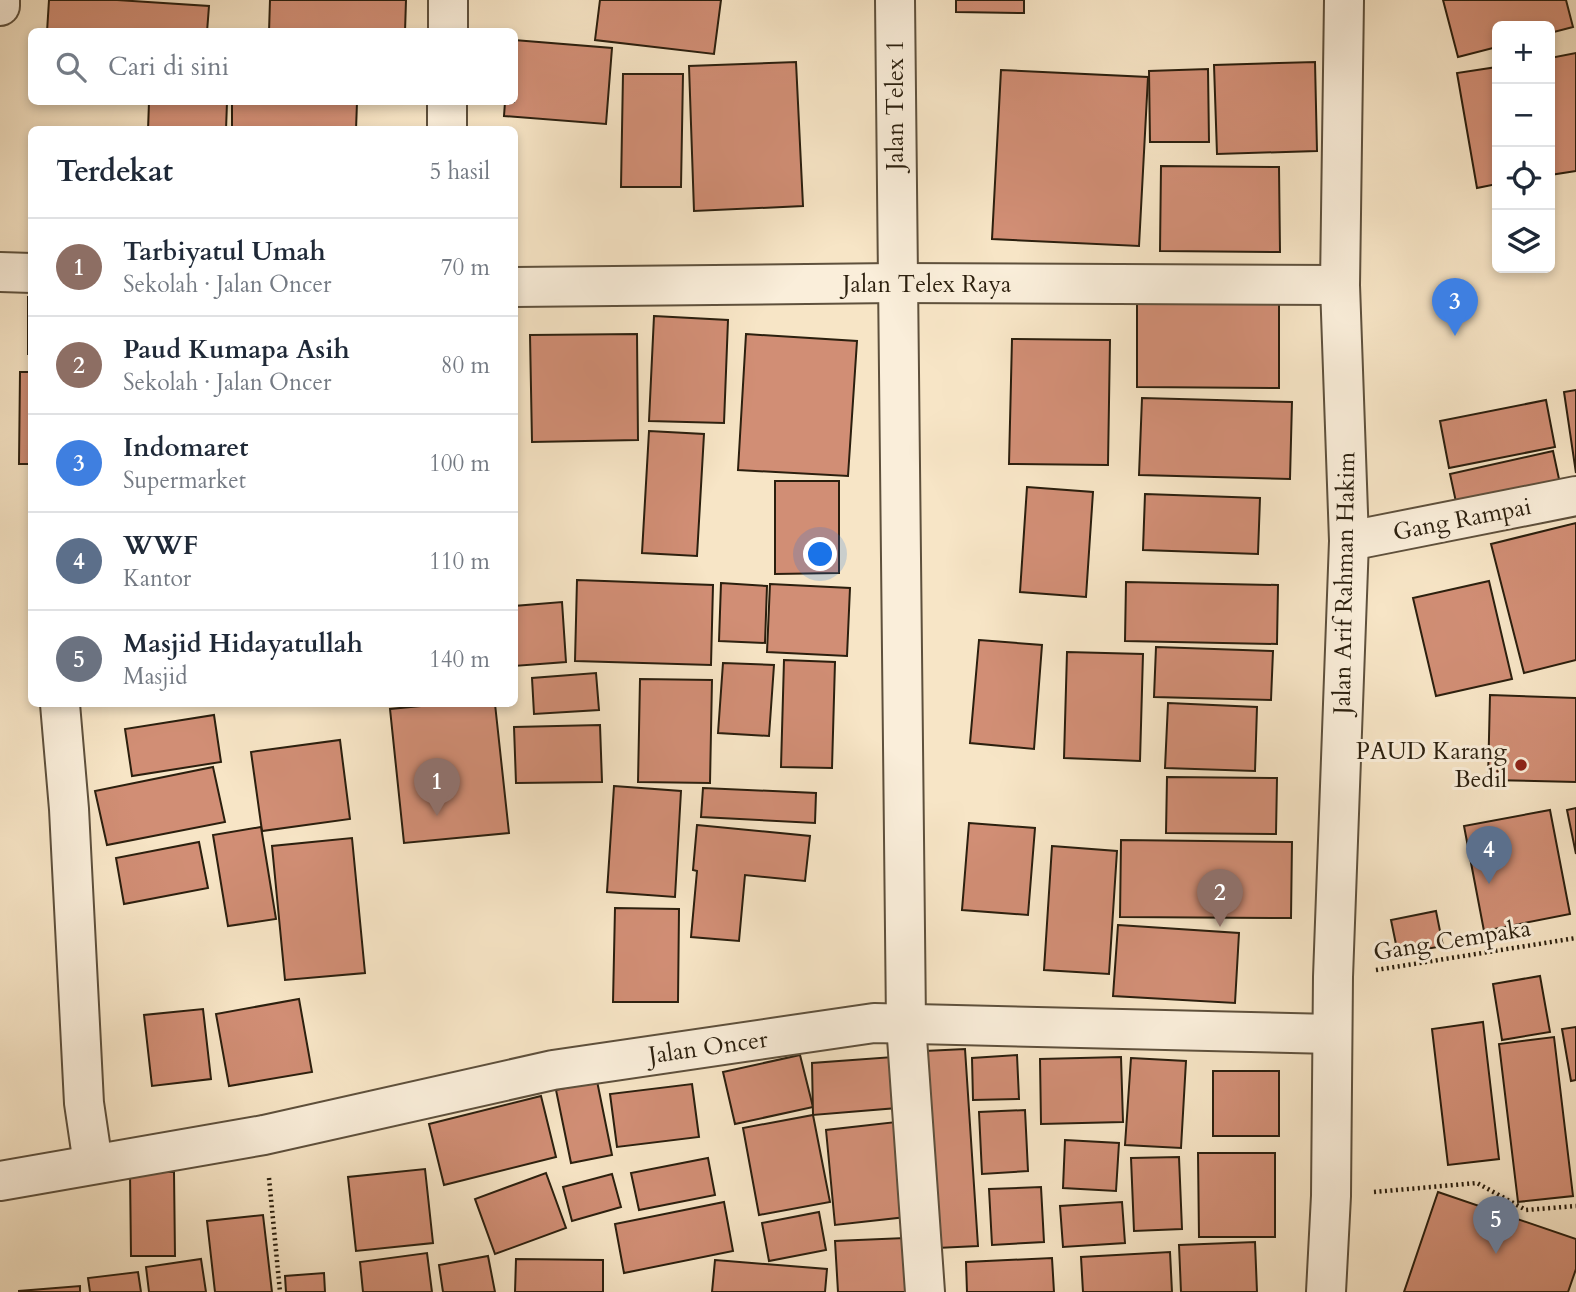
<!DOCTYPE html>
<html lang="id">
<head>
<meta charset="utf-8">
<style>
  body { margin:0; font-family:Cardo,serif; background:#f2f2f3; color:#1f2937 }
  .controls { position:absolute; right:21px; top:21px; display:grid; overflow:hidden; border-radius:10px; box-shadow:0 4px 10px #0003 }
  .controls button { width:63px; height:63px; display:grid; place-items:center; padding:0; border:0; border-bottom:2px solid #e0e1e3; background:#fff; color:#1f2937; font:35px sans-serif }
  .you { position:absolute; left:821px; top:555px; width:24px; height:24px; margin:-18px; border:5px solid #fff; border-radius:50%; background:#1a73e8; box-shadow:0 0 0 10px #1a73e833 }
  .badge { display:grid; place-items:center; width:46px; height:46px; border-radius:50%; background:#8f2418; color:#fff; font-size:23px; font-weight:700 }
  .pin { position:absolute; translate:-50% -58px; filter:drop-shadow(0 2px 4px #0008) }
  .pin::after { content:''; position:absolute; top:37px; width:24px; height:21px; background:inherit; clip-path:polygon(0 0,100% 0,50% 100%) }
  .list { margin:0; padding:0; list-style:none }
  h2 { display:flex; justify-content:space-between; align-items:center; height:91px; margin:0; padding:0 28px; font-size:30px }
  h2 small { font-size:23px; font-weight:400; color:#747a83 }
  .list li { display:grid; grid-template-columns:46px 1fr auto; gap:21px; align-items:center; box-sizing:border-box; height:98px; padding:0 28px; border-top:2px solid #e0e1e3 }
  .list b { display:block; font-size:26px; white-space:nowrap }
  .list p { margin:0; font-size:23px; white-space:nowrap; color:#747a83 }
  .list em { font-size:23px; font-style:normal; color:#747a83 }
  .icon { flex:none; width:38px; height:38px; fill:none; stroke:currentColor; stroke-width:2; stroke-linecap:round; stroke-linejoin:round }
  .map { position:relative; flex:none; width:1576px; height:1292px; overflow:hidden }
  .search { position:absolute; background:#fff; box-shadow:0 4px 10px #0003; left:28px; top:28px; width:490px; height:77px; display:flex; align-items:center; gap:18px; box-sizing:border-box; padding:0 24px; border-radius:10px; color:#747a83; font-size:26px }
  .panel { position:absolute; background:#fff; box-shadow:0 4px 10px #0003; left:28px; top:126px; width:490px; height:581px; border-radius:10px }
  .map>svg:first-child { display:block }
</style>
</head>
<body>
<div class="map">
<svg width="1576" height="1292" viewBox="0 0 1576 1292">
  <rect width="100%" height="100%" fill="#f7e5c6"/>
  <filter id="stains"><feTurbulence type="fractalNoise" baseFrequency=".00286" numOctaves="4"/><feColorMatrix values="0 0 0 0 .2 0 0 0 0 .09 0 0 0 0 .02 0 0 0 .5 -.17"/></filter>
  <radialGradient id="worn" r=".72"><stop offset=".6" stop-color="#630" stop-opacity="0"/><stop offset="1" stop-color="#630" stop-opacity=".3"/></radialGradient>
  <!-- building -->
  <g fill="#d18e75" stroke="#2b1f0e" stroke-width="2">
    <path d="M 49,0 L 117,0 L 209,6 L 207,32 L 47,32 Z"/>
    <path d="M 270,0 L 406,0 L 405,32 L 269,32 Z"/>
    <path d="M 600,0 L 721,0 L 714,54 L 595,40 Z"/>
    <path d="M 956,0 L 1024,0 L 1024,13 L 956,12 Z"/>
    <path d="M 1443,0 L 1566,0 L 1573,27 L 1550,33 L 1550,26 L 1497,26 L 1497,47 L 1458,57 Z"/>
    <path d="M 514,40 L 612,48 L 606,124 L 504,116 L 505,102 L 514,102 Z"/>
    <path d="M 1576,53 L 1576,171 L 1550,175 L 1550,58 Z"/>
    <path d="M 796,62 L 803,206 L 694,211 L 689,66 Z"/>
    <path d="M 1315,62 L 1317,151 L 1217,154 L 1214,65 Z"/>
    <path d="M 1497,67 L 1497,184 L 1477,188 L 1457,73 Z"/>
    <path d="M 1208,69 L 1209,142 L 1150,142 L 1149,71 Z"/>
    <path d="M 1001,70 L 1148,77 L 1139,246 L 992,239 Z"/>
    <path d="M 623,74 L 683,74 L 681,187 L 621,187 Z"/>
    <path d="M 149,102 L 227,102 L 226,130 L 148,130 Z"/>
    <path d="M 232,102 L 357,102 L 356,130 L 232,130 Z"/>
    <path d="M 1161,166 L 1279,167 L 1280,252 L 1160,251 Z"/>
    <rect x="28" y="297" width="4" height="57"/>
    <path d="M 1137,299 L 1279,300 L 1279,388 L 1137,387 Z"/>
    <path d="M 654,316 L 728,320 L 724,423 L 649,421 Z"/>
    <path d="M 637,334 L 638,440 L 532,442 L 530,335 Z"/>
    <path d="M 746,334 L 857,341 L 848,476 L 738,470 Z"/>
    <path d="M 1012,339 L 1110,340 L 1108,465 L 1009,464 Z"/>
    <path d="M 20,372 L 32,372 L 32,464 L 19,464 Z"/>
    <path d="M 1576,390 L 1576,473 L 1564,392 Z"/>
    <path d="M 1142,398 L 1292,402 L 1290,479 L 1139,475 Z"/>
    <path d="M 1546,400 L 1555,447 L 1449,468 L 1440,421 Z"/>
    <path d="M 649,431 L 704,434 L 697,556 L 642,553 Z"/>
    <path d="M 1553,451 L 1562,493 L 1459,516 L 1450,474 Z"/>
    <path d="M 775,481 L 839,481 L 839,573 L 775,574 Z"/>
    <path d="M 1027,487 L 1093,492 L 1086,597 L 1020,592 Z"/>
    <path d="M 1145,494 L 1260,498 L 1258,554 L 1143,550 Z"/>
    <path d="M 1576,523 L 1576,660 L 1524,673 L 1491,544 Z"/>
    <path d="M 577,580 L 713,585 L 711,665 L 575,661 Z"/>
    <path d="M 1489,581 L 1512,679 L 1436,696 L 1413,598 Z"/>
    <path d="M 1126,582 L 1278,585 L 1277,644 L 1125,641 Z"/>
    <path d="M 721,583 L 767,586 L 765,643 L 719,641 Z"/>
    <path d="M 770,584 L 850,588 L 847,656 L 767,652 Z"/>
    <path d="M 562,602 L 566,662 L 514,666 L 514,606 Z"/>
    <path d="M 979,640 L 1042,645 L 1034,749 L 970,743 Z"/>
    <path d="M 1156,647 L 1273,651 L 1271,700 L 1154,697 Z"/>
    <path d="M 1067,652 L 1143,654 L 1140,761 L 1064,758 Z"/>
    <path d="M 784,660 L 835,662 L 832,768 L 781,767 Z"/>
    <path d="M 723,663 L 774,665 L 769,736 L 718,733 Z"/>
    <path d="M 596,673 L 599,710 L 534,714 L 532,678 Z"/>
    <path d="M 640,679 L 712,680 L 710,783 L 638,782 Z"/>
    <path d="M 1490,695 L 1576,698 L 1576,782 L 1488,780 Z"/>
    <path d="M 1168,703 L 1257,707 L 1255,771 L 1165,768 Z"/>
    <path d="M 442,704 L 495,704 L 509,833 L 404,843 L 390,709 Z"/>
    <path d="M 214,715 L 221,762 L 132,776 L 125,729 Z"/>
    <path d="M 600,725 L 602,782 L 516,783 L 514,727 Z"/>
    <path d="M 340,740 L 350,819 L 262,831 L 251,752 Z"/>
    <path d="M 213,767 L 225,822 L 107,845 L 95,791 Z"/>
    <path d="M 1167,777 L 1277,778 L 1276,834 L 1166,833 Z"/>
    <path d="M 614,786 L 681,791 L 675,897 L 607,892 Z"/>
    <path d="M 703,788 L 816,793 L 815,823 L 701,817 Z"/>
    <path d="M 1576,808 L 1576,854 L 1567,810 Z"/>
    <path d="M 1550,810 L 1570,914 L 1484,931 L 1464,826 Z"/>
    <path d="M 969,823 L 1035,828 L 1028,915 L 962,910 Z"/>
    <path d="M 697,825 L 810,836 L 805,881 L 745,875 L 739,941 L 691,937 L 697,871 L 693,870 Z"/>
    <path d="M 261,827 L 276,919 L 228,926 L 213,835 Z"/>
    <path d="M 352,838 L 365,973 L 285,980 L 272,846 Z"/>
    <path d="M 1121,840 L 1292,842 L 1291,918 L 1120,917 Z"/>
    <path d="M 199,842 L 208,888 L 124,904 L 116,858 Z"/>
    <path d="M 1052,846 L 1117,851 L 1109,974 L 1044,970 Z"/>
    <path d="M 615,908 L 679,909 L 678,1002 L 613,1002 Z"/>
    <path d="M 1436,911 L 1443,946 L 1398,954 L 1391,920 Z"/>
    <path d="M 1118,925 L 1239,933 L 1235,1003 L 1113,996 Z"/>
    <path d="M 1540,976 L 1550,1032 L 1502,1040 L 1493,984 Z"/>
    <path d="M 299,999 L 312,1072 L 229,1086 L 216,1014 Z"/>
    <path d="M 203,1009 L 211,1079 L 152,1086 L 144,1015 Z"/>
    <path d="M 1483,1022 L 1499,1159 L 1448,1165 L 1432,1029 Z"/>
    <path d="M 1576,1027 L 1576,1080 L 1571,1081 L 1562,1029 Z"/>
    <path d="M 1554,1037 L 1573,1196 L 1518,1202 L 1499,1044 Z"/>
    <path d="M 965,1049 L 978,1246 L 937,1248 L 925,1051 Z"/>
    <path d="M 800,1055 L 813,1107 L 735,1124 L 723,1072 Z"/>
    <path d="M 1017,1055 L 1019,1099 L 973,1100 L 972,1058 Z"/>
    <path d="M 893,1057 L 897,1108 L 813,1115 L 812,1063 Z"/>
    <path d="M 1121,1057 L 1123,1122 L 1041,1124 L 1040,1059 Z"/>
    <path d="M 1131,1058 L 1186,1061 L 1181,1148 L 1125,1145 Z"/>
    <rect x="1213" y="1071" width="66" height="65"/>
    <path d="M 597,1081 L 612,1155 L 571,1163 L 556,1090 Z"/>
    <path d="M 692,1084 L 699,1137 L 617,1147 L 610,1094 Z"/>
    <path d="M 541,1096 L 556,1157 L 444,1185 L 429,1124 Z"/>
    <path d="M 1025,1110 L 1028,1171 L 982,1174 L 979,1112 Z"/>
    <path d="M 813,1115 L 830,1202 L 759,1215 L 743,1128 Z"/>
    <path d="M 896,1122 L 906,1217 L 835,1225 L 826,1130 Z"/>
    <path d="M 1065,1140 L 1119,1143 L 1116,1191 L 1063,1188 Z"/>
    <path d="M 1198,1153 L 1275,1153 L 1275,1237 L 1199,1237 Z"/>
    <path d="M 1179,1157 L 1182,1229 L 1134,1231 L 1131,1158 Z"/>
    <path d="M 708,1158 L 715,1195 L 639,1210 L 631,1173 Z"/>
    <path d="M 425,1169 L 433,1243 L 356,1251 L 348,1177 Z"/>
    <path d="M 130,1172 L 174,1172 L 175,1256 L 131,1256 Z"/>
    <path d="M 546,1173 L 566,1228 L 495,1254 L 475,1199 Z"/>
    <path d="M 612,1174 L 621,1207 L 572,1221 L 563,1187 Z"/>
    <path d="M 1041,1187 L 1044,1242 L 992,1245 L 989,1189 Z"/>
    <path d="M 1438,1192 L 1576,1239 L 1576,1269 L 1568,1292 L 1404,1292 Z"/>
    <path d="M 724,1202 L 733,1251 L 624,1273 L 615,1224 Z"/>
    <path d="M 1122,1202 L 1125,1243 L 1063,1247 L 1060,1206 Z"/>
    <path d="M 819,1212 L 826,1250 L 769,1261 L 762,1223 Z"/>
    <path d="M 263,1215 L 272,1292 L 215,1292 L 207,1221 Z"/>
    <path d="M 905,1238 L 908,1292 L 838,1292 L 835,1241 Z"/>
    <path d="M 1255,1242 L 1257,1292 L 1181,1292 L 1179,1245 Z"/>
    <path d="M 1170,1252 L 1172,1292 L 1083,1292 L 1081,1257 Z"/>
    <path d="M 427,1253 L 432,1292 L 363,1292 L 360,1262 Z"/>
    <path d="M 488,1256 L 495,1292 L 443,1292 L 439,1265 Z"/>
    <path d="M 1052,1258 L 1054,1292 L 967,1292 L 966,1262 Z"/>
    <path d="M 201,1259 L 206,1292 L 149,1292 L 146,1267 Z"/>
    <path d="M 516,1259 L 603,1260 L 603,1292 L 515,1292 Z"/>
    <path d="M 715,1260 L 827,1269 L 825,1292 L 712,1292 Z"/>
    <path d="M 138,1272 L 141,1292 L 90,1292 L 88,1278 Z"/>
    <path d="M 324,1273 L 325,1292 L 286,1292 L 285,1276 Z"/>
    <path d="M 80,1286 L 80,1292 L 19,1292 L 19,1291 Z"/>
  </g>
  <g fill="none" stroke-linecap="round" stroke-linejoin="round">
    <!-- minor casing -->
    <g stroke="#5e503c" stroke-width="42">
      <g id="minor">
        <path d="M 895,0 L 906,1024 L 925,1292"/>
        <path d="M 0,6 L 0,0"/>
        <path d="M 448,32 L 448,0"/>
        <path d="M 447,130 L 447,102"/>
        <path d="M 0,272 L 32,273"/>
        <path d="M 514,287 L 896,283 L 1340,285"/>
        <path d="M 1349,541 L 1576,496"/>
        <path d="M 60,704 L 69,809 L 84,1103 L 93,1164"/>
        <path d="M 0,1181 L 264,1135 L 553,1070 L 874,1023 L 1332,1034"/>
      </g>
    </g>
    <!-- tertiary casing -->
    <g stroke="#5e503c" stroke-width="42">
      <path id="tertiary" d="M 1326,1292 L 1331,1196 L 1333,977 L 1349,541 L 1340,285 L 1344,0"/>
    </g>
    <!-- path -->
    <g stroke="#2b1f0e" stroke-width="4.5" stroke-dasharray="2 3.5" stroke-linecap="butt">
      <path d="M 1376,970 L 1576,938"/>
      <path d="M 269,1178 L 280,1292"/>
      <path d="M 1374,1192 L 1477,1183 L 1526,1210 L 1576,1206"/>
    </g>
    <!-- minor -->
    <use href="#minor" stroke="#faeeda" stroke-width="38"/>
    <!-- tertiary -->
    <use href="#tertiary" stroke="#faeeda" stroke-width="38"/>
  </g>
  <!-- markers -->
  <circle fill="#8f2418" stroke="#faeeda" stroke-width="2.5" cx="1521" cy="765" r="7"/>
  <g text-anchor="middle" stroke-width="6" stroke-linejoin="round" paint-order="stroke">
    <!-- street labels -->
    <g font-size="24" fill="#2b1f0e" stroke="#faeeda">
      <text transform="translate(895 105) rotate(-90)" y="8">Jalan Telex 1</text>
      <text x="927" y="292">Jalan Telex Raya</text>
      <text transform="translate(1462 519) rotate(-11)" y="8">Gang Rampai</text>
      <text transform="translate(1344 583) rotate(-89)" y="8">Jalan Arif Rahman Hakim</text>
      <text transform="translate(1452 940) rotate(-9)" y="8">Gang Cempaka</text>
      <text transform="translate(708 1047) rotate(-8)" y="8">Jalan Oncer</text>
    </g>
    <!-- poi labels -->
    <g font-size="24" fill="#2b1f0e" stroke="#faeeda" text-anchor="end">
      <text x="1507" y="759">PAUD Karang<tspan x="1507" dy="28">Bedil</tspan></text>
    </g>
  </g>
  <rect width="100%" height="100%" filter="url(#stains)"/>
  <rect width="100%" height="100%" fill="url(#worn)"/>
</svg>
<div class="controls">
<button>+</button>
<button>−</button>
<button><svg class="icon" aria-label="locate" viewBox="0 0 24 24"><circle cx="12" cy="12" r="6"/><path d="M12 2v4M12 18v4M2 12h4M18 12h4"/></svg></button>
<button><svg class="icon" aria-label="layers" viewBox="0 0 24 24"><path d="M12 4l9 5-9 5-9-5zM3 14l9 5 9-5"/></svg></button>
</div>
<div class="you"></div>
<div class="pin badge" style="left:437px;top:816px;background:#8d6e63">1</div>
<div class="pin badge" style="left:1220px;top:927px;background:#8d6e63">2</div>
<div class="pin badge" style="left:1455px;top:336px;background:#3f7fe0">3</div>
<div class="pin badge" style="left:1489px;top:884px;background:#5c6f8a">4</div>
<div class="pin badge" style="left:1496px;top:1254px;background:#6b7280">5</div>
<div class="search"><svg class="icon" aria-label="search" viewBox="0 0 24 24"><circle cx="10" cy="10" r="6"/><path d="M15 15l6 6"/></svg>Cari di sini</div>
<section class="panel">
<h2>Terdekat<small>5 hasil</small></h2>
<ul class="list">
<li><span class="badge" style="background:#8d6e63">1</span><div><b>Tarbiyatul Umah</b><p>Sekolah · Jalan Oncer</p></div><em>70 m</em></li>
<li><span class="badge" style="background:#8d6e63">2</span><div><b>Paud Kumapa Asih</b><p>Sekolah · Jalan Oncer</p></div><em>80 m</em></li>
<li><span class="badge" style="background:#3f7fe0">3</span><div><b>Indomaret</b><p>Supermarket</p></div><em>100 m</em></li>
<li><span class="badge" style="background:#5c6f8a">4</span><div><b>WWF</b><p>Kantor</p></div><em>110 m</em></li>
<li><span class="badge" style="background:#6b7280">5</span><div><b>Masjid Hidayatullah</b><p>Masjid</p></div><em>140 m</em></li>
</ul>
</section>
</div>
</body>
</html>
